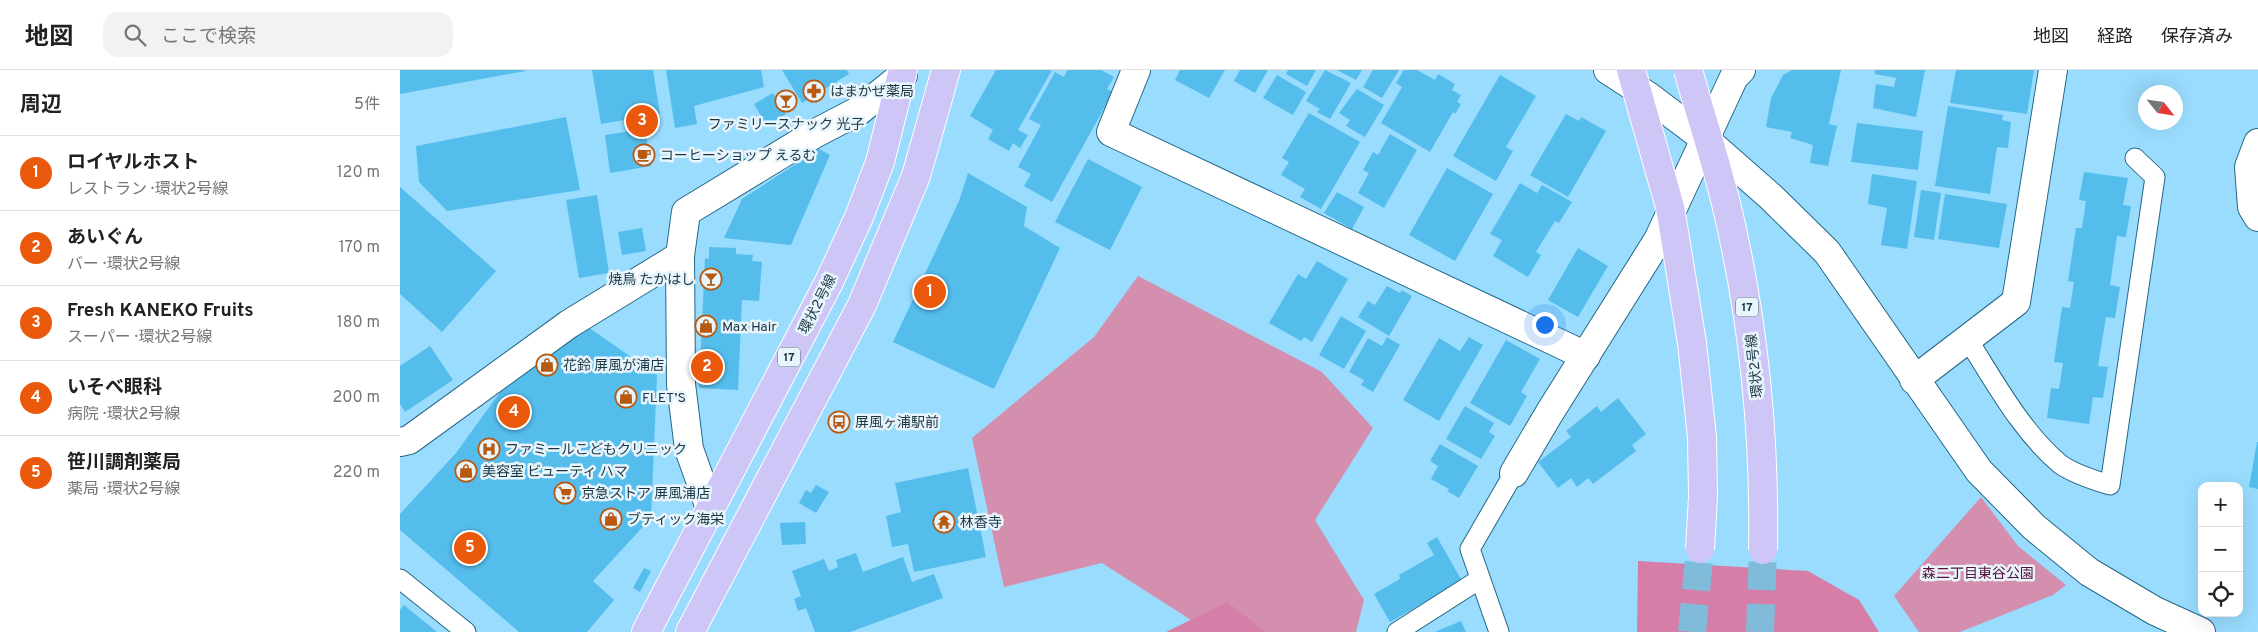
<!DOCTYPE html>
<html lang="ja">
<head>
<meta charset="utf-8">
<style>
  body { margin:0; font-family:Overpass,"Noto Sans JP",sans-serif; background:#f2f2f2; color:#222 }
  .controls { position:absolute; right:15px; bottom:15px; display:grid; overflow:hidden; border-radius:10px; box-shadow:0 5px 20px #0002 }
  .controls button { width:45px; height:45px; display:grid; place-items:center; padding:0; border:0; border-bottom:1px solid #e0e0e0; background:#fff; color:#222; font:25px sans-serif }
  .compass { position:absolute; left:1738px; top:15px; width:45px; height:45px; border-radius:50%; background:#fff; box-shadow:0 5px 20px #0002; rotate:120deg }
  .you { position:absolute; left:1144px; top:254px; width:18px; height:18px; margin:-12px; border:4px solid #fff; border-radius:50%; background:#1a73e8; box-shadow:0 0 0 8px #1a73e833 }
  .badge { display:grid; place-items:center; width:32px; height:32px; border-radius:50%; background:#ea580c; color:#fff; font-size:16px; font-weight:700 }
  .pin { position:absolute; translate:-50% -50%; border:2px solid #fff; box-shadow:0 1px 5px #0006 }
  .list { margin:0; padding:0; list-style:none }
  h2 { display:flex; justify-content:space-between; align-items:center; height:65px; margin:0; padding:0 20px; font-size:21px }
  h2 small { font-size:16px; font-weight:400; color:#767676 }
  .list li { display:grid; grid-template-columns:32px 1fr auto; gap:15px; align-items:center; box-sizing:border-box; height:75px; padding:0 20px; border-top:1px solid #e0e0e0 }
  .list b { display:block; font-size:19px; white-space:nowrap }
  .list p { margin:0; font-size:16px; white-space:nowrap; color:#767676 }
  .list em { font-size:16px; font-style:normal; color:#767676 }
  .icon { flex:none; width:28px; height:28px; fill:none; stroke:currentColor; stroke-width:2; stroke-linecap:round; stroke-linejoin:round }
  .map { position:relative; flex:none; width:1858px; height:562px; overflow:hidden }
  header { display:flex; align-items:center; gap:30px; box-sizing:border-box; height:70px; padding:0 25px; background:#fff; border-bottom:1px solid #e0e0e0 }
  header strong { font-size:24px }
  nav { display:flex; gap:28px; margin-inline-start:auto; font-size:18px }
  .search { width:350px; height:45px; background:#f2f2f2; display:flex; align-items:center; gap:12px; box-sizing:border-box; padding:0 18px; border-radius:15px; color:#767676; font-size:19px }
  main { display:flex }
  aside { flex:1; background:#fff }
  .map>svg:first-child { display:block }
</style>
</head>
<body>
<header>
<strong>地図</strong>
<div class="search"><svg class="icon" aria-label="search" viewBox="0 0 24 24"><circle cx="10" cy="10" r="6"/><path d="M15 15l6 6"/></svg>ここで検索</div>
<nav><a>地図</a><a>経路</a><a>保存済み</a></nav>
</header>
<main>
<aside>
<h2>周辺<small>5件</small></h2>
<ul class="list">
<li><span class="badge">1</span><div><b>ロイヤルホスト</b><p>レストラン · 環状2号線</p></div><em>120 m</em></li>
<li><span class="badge">2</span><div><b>あいぐん</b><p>バー · 環状2号線</p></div><em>170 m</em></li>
<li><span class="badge">3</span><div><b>Fresh KANEKO Fruits</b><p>スーパー · 環状2号線</p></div><em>180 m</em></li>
<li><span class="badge">4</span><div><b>いそべ眼科</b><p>病院 · 環状2号線</p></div><em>200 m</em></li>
<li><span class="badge">5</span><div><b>笹川調剤薬局</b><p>薬局 · 環状2号線</p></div><em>220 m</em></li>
</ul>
</aside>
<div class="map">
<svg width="1858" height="562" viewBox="0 0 1858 562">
  <rect width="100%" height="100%" fill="#99dcfe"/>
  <!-- green -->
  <g fill="#d48eae">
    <path d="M 738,206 L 922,302 L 973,358 L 915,450 L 964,530 L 956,562 L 836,562 L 791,550 L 702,493 L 604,517 L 572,368 L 694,267 Z"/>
    <path d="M 1581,427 L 1618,476 L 1666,515 L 1653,525 L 1560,562 L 1519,562 L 1494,526 Z"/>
  </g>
  <!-- forest -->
  <g fill="#d57fa8">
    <path d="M 1238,491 L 1408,501 L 1459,530 L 1479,562 L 1237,562 Z"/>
    <path d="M 827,532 L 866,562 L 766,562 Z"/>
  </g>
  <!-- building -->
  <g fill="#55bdec">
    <path d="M 0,0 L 125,0 L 125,1 L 0,24 Z"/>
    <path d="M 192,0 L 253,0 L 260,44 L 201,54 Z"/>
    <path d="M 266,0 L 361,0 L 364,17 L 294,36 L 297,54 L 275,58 Z"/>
    <path d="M 382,0 L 447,0 L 449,4 L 402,33 Z"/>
    <path d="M 596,0 L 652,0 L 618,60 L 628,65 L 620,78 L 613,73 L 609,81 L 588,69 L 593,60 L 570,46 Z"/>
    <path d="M 667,0 L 701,0 L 714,7 L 707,19 L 713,22 L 652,132 L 624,116 L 631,104 L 618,97 L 641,55 L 629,49 L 655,2 L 664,7 Z"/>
    <path d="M 780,0 L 825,0 L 809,28 L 775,10 Z"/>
    <path d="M 840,0 L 868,0 L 855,23 L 834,11 Z"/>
    <path d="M 888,0 L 916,0 L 907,16 L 886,4 Z"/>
    <path d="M 925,0 L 951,13 L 930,49 L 917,42 L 920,39 L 906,31 Z"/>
    <path d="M 937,0 L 962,0 L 956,10 Z"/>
    <path d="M 973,0 L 999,0 L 982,28 L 963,17 Z"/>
    <path d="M 1004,0 L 1017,0 L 1035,10 L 1038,4 L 1055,14 L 1052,20 L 1061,25 L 1057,32 L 1061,34 L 1055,44 L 1053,42 L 1030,82 L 981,53 L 1002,17 L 996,13 Z"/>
    <path d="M 1392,0 L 1441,0 L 1429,54 L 1437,56 L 1428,96 L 1410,93 L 1413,75 L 1390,68 L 1392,62 L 1366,57 L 1371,28 L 1383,5 Z"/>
    <path d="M 1475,0 L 1525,0 L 1516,47 L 1473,38 L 1476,14 L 1494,17 L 1496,8 L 1475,4 Z"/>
    <path d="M 1556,0 L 1634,0 L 1627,44 L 1550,33 Z"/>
    <path d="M 877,5 L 906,22 L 893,45 L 863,28 Z"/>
    <path d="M 1100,5 L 1136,26 L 1106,77 L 1113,81 L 1096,111 L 1053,86 Z"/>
    <path d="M 957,19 L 984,35 L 965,67 L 946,56 L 950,50 L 939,43 Z"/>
    <path d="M 373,23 L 386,44 L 367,56 L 354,34 Z"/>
    <path d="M 1548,36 L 1603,45 L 1602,50 L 1611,52 L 1608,78 L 1597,77 L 1590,124 L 1535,116 Z"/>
    <path d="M 909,43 L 960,72 L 921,139 L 900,127 L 905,119 L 881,105 L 889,92 L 882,88 Z"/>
    <path d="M 1166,44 L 1179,51 L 1181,47 L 1206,61 L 1168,127 L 1130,105 Z"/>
    <path d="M 166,47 L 180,120 L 47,141 L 19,112 L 16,76 Z"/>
    <path d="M 1457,53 L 1523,61 L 1518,100 L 1451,92 Z"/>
    <path d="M 245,59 L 251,96 L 210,103 L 205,65 Z"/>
    <path d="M 990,64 L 1017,80 L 984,138 L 958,123 L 969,103 L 963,100 L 973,82 L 978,85 Z"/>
    <path d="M 419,79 L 430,85 L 391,175 L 324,168 L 342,129 Z"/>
    <path d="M 688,89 L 742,117 L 710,180 L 655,152 Z"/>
    <path d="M 1047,98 L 1093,124 L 1055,191 L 1009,165 Z"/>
    <path d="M 1684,102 L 1728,108 L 1723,135 L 1731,136 L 1726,167 L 1717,166 L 1710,215 L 1720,217 L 1715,248 L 1706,247 L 1698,296 L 1708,297 L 1703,328 L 1693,327 L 1689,354 L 1647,348 L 1651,318 L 1659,319 L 1663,293 L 1654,292 L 1662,237 L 1670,238 L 1674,212 L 1668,211 L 1676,158 L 1682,158 L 1686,131 L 1679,130 Z"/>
    <path d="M 568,103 L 627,137 L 624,156 L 660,178 L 594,319 L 493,272 L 559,131 Z"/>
    <path d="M 1472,104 L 1517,111 L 1507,179 L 1481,175 L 1487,138 L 1468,134 Z"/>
    <path d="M 1120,113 L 1137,123 L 1142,115 L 1172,132 L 1159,153 L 1155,151 L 1136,182 L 1141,185 L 1128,207 L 1093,186 L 1102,170 L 1090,164 Z"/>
    <path d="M 0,117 L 96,201 L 42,262 L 0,224 Z"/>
    <path d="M 1521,120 L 1541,123 L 1534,170 L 1514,167 Z"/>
    <path d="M 937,122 L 964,137 L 952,159 L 924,143 Z"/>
    <path d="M 1545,124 L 1607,134 L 1599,178 L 1538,169 Z"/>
    <path d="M 197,125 L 209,203 L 179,208 L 166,130 Z"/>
    <path d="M 242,158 L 246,181 L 222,185 L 218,162 Z"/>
    <path d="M 309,177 L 336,178 L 336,184 L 353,185 L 352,191 L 362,192 L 359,231 L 342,230 L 338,320 L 299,318 L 305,188 L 309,189 Z"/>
    <path d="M 1178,178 L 1208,196 L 1178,247 L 1148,230 Z"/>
    <path d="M 917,191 L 948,209 L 912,272 L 904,267 L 901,271 L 869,253 L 898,204 L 906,209 Z"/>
    <path d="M 987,216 L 1000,223 L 1002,220 L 1012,226 L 989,266 L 958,247 L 968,231 L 975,235 Z"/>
    <path d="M 941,246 L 966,261 L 944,299 L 919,285 Z"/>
    <path d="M 188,257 L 257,305 L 251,448 L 193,511 L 214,530 L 187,562 L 119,562 L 0,460 L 0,444 L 56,383 L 108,311 Z"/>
    <path d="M 987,267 L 1000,275 L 973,322 L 961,315 L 964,310 L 949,302 L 968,268 L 982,276 Z"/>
    <path d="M 1069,267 L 1083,275 L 1039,351 L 1003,330 L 1039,268 L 1060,281 Z"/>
    <path d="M 1106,270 L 1140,289 L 1121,322 L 1127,326 L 1110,356 L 1070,333 Z"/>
    <path d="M 30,276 L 53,310 L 5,342 L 0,334 L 0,296 Z"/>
    <path d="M 1218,328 L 1246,364 L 1232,375 L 1236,381 L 1193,414 L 1188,408 L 1177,417 L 1171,408 L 1158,418 L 1138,392 L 1171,367 L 1166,361 L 1197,336 L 1201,342 Z"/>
    <path d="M 1065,336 L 1094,353 L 1089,362 L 1095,366 L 1081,389 L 1046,369 Z"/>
    <path d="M 1857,372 L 1858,372 L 1858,419 L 1849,417 Z"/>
    <path d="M 1040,374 L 1078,396 L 1059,428 L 1047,421 L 1049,419 L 1031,409 L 1038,396 L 1030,391 Z"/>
    <path d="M 568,398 L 586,487 L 514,502 L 508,474 L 492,477 L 486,446 L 501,442 L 495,413 Z"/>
    <path d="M 416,415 L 429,422 L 416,443 L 399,433 L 406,420 L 411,423 Z"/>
    <path d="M 405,452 L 406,474 L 382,475 L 380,453 Z"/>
    <path d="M 1037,467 L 1062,511 L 990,552 L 974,524 L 1000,509 L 999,505 L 1034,485 L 1027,473 Z"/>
    <path d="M 456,483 L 463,502 L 503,487 L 512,512 L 534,504 L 543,528 L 450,562 L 415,562 L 406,538 L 398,541 L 394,529 L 401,526 L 392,501 L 424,489 L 429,501 L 438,497 L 436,490 Z"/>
    <path d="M 244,498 L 251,501 L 240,522 L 233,518 Z"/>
    <path d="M 4,535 L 37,562 L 0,562 L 0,540 Z"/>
    <path d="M 1061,551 L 1066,562 L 1035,562 Z"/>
  </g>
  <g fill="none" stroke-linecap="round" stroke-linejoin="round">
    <!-- primary-tunnel -->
    <g stroke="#80bbd9" stroke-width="28" stroke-dasharray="28 14" stroke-linecap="butt">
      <path d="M 1292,562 L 1300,479"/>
      <path d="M 1360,562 L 1363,480"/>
    </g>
    <!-- service casing -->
    <g stroke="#246886" stroke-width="21">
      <g id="service">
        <path d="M 1568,270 C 1595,312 1621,361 1660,394 C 1674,404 1693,410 1710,415 L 1755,107 L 1735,88"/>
        <path d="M 0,509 L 66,562"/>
        <path d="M 997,562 L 1080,509"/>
        <path d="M 1099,562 L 1070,479 L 1114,403"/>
      </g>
    </g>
    <!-- minor casing -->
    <g stroke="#246886" stroke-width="30">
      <g id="minor">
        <path d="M 736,0 L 711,62 L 1186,286"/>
        <path d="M 1858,73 L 1849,97 L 1852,137 L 1858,147"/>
        <path d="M 1514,310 L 1616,232 L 1653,0"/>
        <path d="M 0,372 L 9,370 L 169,254 L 280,186"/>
        <path d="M 1114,403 L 1150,342 L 1258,170 L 1334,7 L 1341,0"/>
        <path d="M 310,438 L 289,379 L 281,314 L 280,186 L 286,142 L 416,63 L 460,40 L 503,5"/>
      </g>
    </g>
    <!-- tertiary casing -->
    <g stroke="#246886" stroke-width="30">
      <path id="tertiary" d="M 1208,0 L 1248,26 L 1305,69 L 1371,127 L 1427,182 L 1579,401 L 1634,457 L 1689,502 L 1755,541 L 1801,562"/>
    </g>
    <!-- primary casing -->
    <g stroke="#fff" stroke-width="30">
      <g id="primary">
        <path d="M 246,562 L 429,212 L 459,147 L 480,92 L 503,0"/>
        <path d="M 290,562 L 462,235 L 516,106 L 546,0"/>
      </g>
    </g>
    <!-- service -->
    <use href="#service" stroke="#fff" stroke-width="19"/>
    <!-- minor -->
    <use href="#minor" stroke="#fff" stroke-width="28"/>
    <!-- tertiary -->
    <use href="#tertiary" stroke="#fff" stroke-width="28"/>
    <!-- primary -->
    <use href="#primary" stroke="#cec6f6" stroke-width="28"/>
    <!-- primary-bridge casing -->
    <g stroke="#fff" stroke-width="30" stroke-linecap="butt">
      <g id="primary-bridge">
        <path d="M 1231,0 L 1270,137 L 1292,273 L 1302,367 L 1303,426 L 1300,479"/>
        <path d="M 1288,0 C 1301,47 1317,94 1328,142 C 1354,253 1365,366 1363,480"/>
      </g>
    </g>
    <!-- primary-bridge -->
    <use href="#primary-bridge" stroke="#cec6f6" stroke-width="28"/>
  </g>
  <!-- icons -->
  <defs>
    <g id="pharmacy-ring" transform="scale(1.125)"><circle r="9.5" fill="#e8f5fc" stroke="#b8590f" stroke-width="1.5"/><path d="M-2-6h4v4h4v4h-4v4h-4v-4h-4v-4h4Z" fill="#b8590f"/></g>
    <g id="bar-ring" transform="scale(1.125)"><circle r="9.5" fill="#e8f5fc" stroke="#b8590f" stroke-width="1.5"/><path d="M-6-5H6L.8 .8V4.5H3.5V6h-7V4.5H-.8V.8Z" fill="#b8590f"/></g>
    <g id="cafe-ring" transform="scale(1.125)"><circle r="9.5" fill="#e8f5fc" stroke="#b8590f" stroke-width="1.5"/><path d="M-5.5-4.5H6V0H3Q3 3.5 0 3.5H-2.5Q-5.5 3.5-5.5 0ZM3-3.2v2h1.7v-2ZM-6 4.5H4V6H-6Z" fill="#b8590f"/></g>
    <g id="shop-ring" transform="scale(1.125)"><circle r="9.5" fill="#e8f5fc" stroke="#b8590f" stroke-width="1.5"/><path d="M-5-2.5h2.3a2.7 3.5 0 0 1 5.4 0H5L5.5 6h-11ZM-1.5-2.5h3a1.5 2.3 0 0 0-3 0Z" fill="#b8590f"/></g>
    <g id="bus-ring" transform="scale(1.125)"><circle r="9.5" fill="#e8f5fc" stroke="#b8590f" stroke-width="1.5"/><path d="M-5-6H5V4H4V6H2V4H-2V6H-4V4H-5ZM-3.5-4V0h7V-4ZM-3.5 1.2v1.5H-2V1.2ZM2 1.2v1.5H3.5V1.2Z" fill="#b8590f"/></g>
    <g id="hospital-ring" transform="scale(1.125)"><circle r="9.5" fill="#e8f5fc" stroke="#b8590f" stroke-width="1.5"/><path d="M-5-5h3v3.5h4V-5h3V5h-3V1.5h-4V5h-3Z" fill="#b8590f"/></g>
    <g id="supermarket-ring" transform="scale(1.125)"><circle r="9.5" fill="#e8f5fc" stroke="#b8590f" stroke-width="1.5"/><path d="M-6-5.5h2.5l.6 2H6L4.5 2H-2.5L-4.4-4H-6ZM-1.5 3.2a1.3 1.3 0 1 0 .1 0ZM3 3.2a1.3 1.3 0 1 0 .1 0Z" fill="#b8590f"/></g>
    <g id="temple-ring" transform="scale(1.125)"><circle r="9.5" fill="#e8f5fc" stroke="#b8590f" stroke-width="1.5"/><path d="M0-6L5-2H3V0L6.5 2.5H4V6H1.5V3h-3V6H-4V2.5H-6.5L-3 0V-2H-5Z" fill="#b8590f"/></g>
  </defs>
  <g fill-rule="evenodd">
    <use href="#pharmacy-ring" x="414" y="21"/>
    <use href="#bar-ring" x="386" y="31"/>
    <use href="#cafe-ring" x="244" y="85"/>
    <use href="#bar-ring" x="311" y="209"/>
    <use href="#shop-ring" x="306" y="256"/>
    <use href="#shop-ring" x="147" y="295"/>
    <use href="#shop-ring" x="226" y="327"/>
    <use href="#bus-ring" x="439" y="352"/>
    <use href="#hospital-ring" x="89" y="379"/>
    <use href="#shop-ring" x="66" y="401"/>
    <use href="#supermarket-ring" x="165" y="423"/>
    <use href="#shop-ring" x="211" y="449"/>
    <use href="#temple-ring" x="544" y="452"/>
  </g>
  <g text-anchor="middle" stroke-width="5" stroke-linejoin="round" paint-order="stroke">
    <!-- shield labels -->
    <g fill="#e8f5fc" stroke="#586f7a" stroke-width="1">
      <rect x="1336" y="227.5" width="22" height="19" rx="4"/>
      <rect x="378" y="277.5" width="22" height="19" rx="4"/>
    </g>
    <g font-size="12" font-weight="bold" fill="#1a3643">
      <text x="1347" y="241">17</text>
      <text x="389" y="291">17</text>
    </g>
    <!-- poi labels -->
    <g font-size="14" fill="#1a3643" stroke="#e8f5fc" text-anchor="start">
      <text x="430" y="26">はまかぜ薬局</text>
      <text x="386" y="59" text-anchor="middle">ファミリースナック 光子</text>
      <text x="260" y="90">コーヒーショップ えるむ</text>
      <text x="295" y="214" text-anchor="end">焼鳥 たかはし</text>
      <text x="322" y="261">Max Hair</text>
      <text x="163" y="300">花鈴 屏風が浦店</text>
      <text x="242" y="332">FLET’S</text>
      <text x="455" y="357">屏風ヶ浦駅前</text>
      <text x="105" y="384">ファミールこどもクリニック</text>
      <text x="82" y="406">美容室 ビューティ ハマ</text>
      <text x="181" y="428">京急ストア 屏風浦店</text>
      <text x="227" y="454">ブティック海栄</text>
      <text x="560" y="457">林香寺</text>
    </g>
    <!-- street labels -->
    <g font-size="14" fill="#1a3643" stroke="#e8f5fc">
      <text transform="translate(417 234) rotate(-63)" y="5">環状2号線</text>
      <text transform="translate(1354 296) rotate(-96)" y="5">環状2号線</text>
    </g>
    <!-- park labels -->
    <g font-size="14" fill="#5b0e3b" stroke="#e8f5fc">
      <text x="1578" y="508">森二丁目東谷公園</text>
    </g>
  </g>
</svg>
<div class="controls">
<button>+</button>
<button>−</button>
<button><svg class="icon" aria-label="locate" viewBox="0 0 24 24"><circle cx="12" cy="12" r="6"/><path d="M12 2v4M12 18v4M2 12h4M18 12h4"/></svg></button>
</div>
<svg class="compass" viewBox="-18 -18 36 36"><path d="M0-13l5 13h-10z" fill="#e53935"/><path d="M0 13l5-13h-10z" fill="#767676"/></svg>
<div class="you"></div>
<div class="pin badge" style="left:530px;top:222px">1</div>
<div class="pin badge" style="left:307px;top:297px">2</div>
<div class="pin badge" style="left:242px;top:51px">3</div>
<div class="pin badge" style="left:114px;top:342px">4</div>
<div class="pin badge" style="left:70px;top:478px">5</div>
</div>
</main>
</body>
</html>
